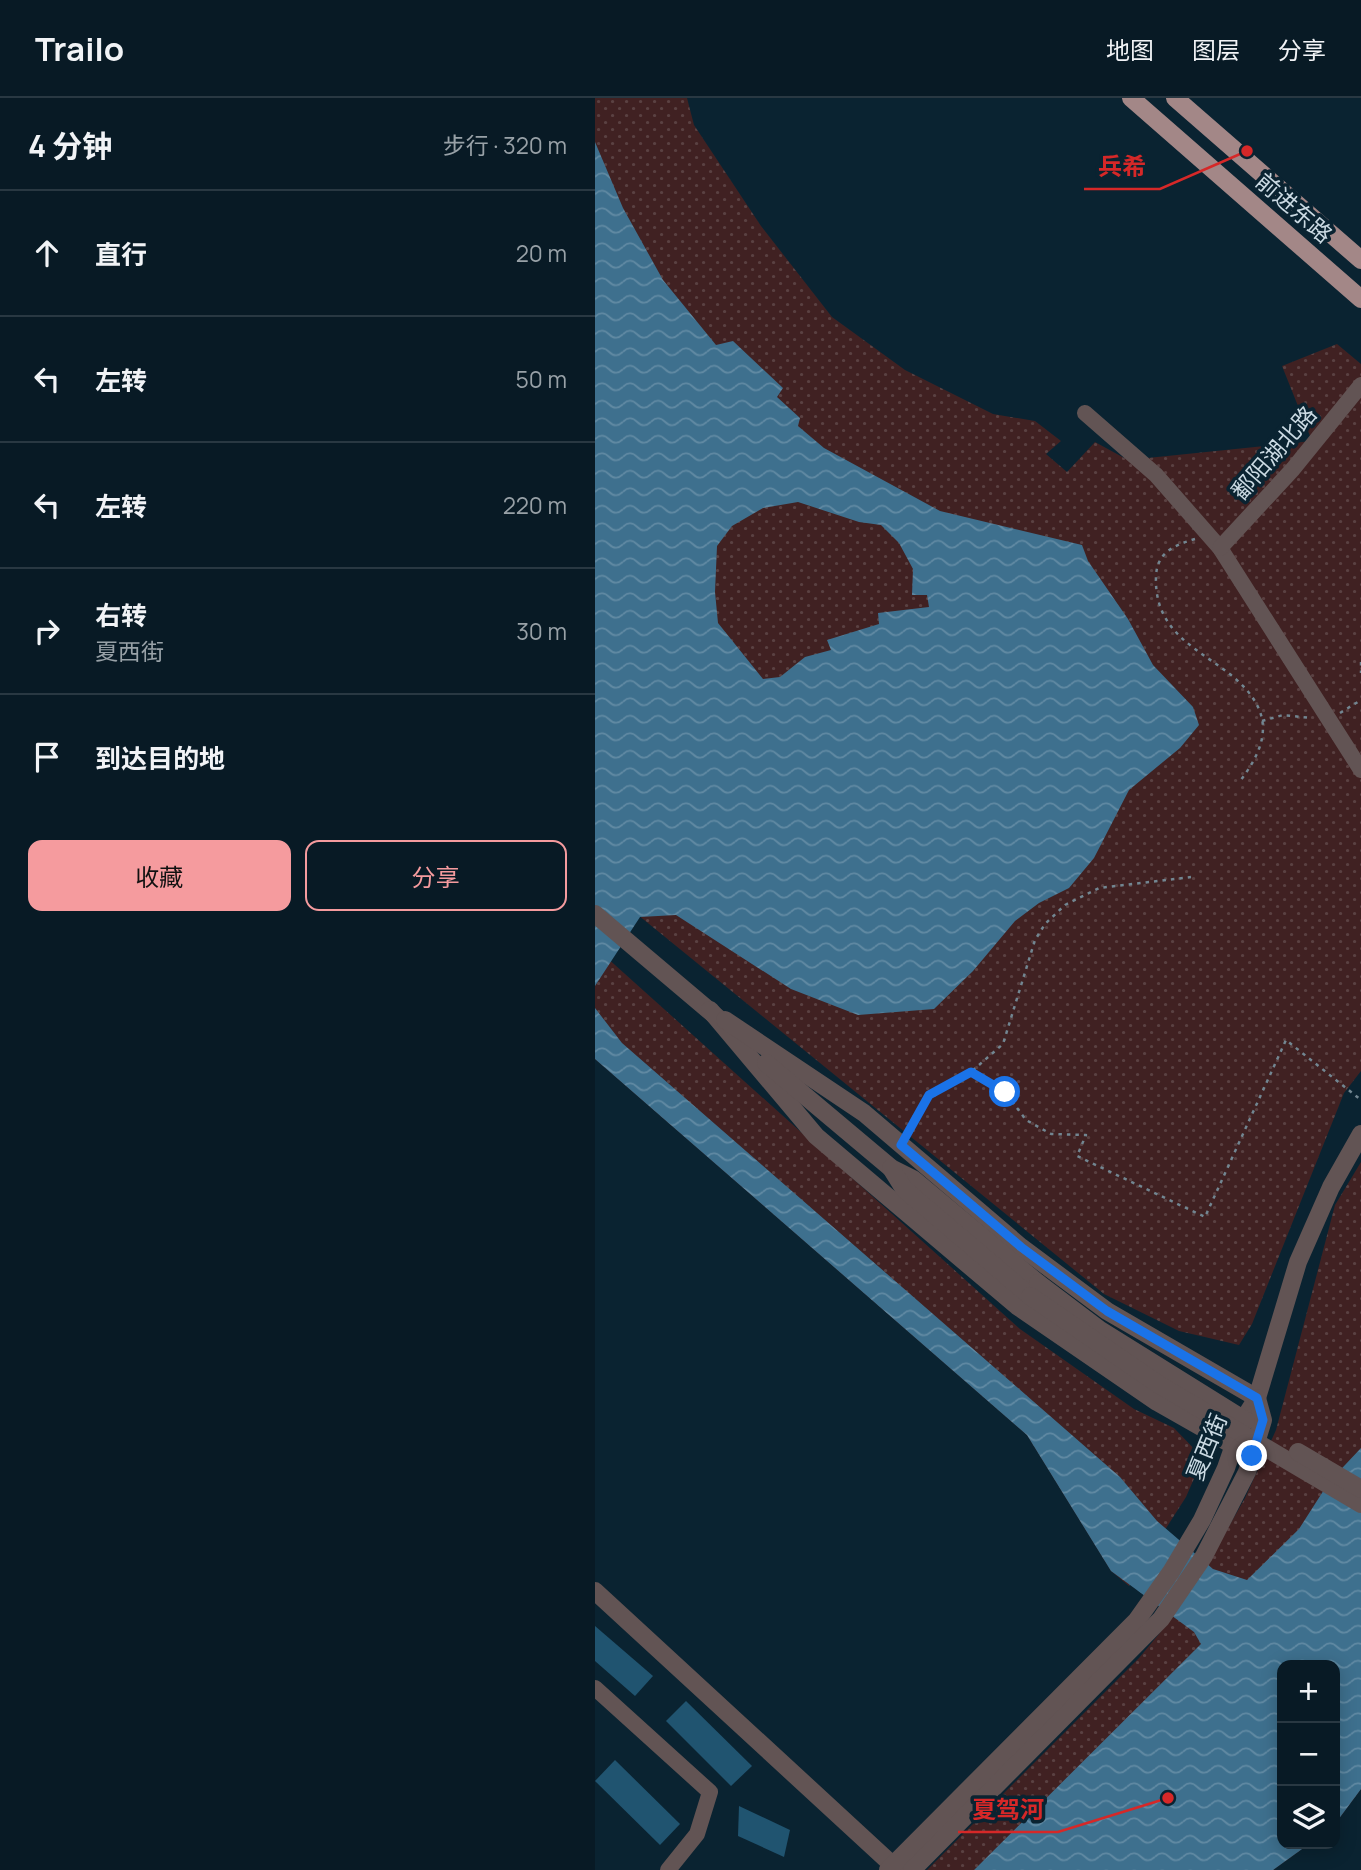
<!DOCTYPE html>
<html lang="zh">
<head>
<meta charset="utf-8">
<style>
  body { margin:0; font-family:Manrope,"Noto Sans SC",sans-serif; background:#162732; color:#f1f3f6 }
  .controls { position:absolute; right:21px; bottom:21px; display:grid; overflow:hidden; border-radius:14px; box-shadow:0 4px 18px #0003 }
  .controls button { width:63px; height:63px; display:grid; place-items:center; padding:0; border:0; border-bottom:2px solid #293842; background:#081a25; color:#f1f3f6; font:35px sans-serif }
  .stop { position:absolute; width:21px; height:21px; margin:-16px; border:5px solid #1a73e8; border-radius:50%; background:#fff }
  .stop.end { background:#1a73e8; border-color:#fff; box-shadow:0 2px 7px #0008 }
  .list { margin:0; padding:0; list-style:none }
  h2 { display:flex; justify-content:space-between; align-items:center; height:91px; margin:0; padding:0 28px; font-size:30px }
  h2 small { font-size:23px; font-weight:400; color:#98a1a7 }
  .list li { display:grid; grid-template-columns:46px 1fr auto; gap:21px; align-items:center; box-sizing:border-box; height:126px; padding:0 28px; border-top:2px solid #293842 }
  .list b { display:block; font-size:26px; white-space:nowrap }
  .list p { margin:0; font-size:23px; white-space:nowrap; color:#98a1a7 }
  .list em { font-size:23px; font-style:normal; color:#98a1a7 }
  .actions { display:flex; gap:14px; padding:21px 28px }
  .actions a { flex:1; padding:16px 0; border:2px solid #f59b9e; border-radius:14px; text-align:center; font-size:24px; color:#f59b9e }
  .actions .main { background:#f59b9e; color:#111 }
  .icon { flex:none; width:38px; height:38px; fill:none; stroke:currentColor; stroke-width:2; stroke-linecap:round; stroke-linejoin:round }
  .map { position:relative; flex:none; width:766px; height:1772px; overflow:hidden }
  header { display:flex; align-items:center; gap:42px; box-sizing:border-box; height:98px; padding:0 35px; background:#081a25; border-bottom:2px solid #293842 }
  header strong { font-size:33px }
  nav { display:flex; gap:38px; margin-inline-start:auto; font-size:24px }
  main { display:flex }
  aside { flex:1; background:#081a25 }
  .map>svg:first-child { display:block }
</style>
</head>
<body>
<header>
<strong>Trailo</strong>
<nav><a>地图</a><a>图层</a><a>分享</a></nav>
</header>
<main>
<aside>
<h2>4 分钟<small>步行 · 320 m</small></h2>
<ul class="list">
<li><svg class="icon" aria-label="ahead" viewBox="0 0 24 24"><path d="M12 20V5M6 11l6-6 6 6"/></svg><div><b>直行</b></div><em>20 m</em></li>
<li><svg class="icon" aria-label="left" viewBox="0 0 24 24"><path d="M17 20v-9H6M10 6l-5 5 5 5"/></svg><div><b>左转</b></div><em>50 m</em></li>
<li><svg class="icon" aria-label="left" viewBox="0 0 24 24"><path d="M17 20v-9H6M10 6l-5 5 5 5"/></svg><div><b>左转</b></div><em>220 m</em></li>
<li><svg class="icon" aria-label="right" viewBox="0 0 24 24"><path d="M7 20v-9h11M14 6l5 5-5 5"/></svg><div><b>右转</b><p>夏西街</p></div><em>30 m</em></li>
<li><svg class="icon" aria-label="arrive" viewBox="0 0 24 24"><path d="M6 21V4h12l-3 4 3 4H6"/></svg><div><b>到达目的地</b></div></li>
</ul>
<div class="actions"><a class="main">收藏</a><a>分享</a></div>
</aside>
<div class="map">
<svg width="766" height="1772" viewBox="0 0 766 1772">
  <defs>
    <pattern id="park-dots" width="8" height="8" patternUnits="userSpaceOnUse" patternTransform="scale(1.75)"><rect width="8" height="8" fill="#402122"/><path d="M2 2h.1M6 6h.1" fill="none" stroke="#5a4142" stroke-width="1.8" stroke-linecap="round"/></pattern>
    <pattern id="water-waves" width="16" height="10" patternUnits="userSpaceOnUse" patternTransform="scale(1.75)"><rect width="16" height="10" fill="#3e708e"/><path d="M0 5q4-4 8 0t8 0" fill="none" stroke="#618aa3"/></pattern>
  </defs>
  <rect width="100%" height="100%" fill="#0a2331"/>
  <!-- park -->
  <g fill="url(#park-dots)">
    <path d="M 0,0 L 92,0 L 99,27 L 166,128 L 237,219 L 310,272 L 398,316 L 440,323 L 466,343 L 451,356 L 472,374 L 500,344 L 533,362 L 717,343 L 687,268 L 742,246 L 766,266 L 766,973 L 749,995 L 657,1226 L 644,1247 L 584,1233 L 509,1196 L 0,782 Z"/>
    <path d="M 0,849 L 425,1231 L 539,1311 L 579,1330 L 608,1360 L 591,1399 L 534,1488 L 516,1473 L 432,1337 L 0,961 Z"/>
    <path d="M 766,1064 L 766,1691 L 740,1726 L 740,1567 L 687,1567 L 687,1746 L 714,1746 L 678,1772 L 332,1772 L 544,1560 L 592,1502 L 650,1400 L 681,1332 L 740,1107 Z"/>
  </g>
  <!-- water -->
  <g fill="url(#water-waves)" fill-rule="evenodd">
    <path d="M 0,44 L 28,110 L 68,182 L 121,247 L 138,243 L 188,290 L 182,299 L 205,320 L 203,328 L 229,350 L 345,413 L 487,447 L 493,463 L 533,521 L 558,567 L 598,609 L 604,627 L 585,650 L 534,692 L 499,760 L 474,790 L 444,805 L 420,823 L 378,873 L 339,911 L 263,917 L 196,891 L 81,817 L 45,819 L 0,888 ZM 203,404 L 264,424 L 286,427 L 304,445 L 318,471 L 317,497 L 332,497 L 334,509 L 283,515 L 284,526 L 232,542 L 236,552 L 210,559 L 185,579 L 168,581 L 123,525 L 120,494 L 122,448 L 137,428 L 168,410 Z"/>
    <path d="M 0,910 L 27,945 L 525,1379 L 562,1423 L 618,1471 L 652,1482 L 704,1431 L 734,1384 L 766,1350 L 766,1691 L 740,1726 L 740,1567 L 687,1567 L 687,1746 L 714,1746 L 678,1772 L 379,1772 L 606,1546 L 599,1534 L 516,1473 L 432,1337 L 0,961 Z"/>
  </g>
  <!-- building -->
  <g fill="#205470">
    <path d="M 0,1528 L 58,1578 L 40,1598 L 0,1563 Z"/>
    <path d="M 91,1603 L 157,1668 L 136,1688 L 71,1623 Z"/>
    <path d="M 20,1662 L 85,1726 L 65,1747 L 0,1683 Z"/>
    <path d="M 144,1708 L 195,1732 L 189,1759 L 143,1738 Z"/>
  </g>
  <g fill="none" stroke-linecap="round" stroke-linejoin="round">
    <!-- path -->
    <g stroke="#728691" stroke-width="2.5" stroke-dasharray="3.5 5" stroke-linecap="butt">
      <path d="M 600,441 C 580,447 562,454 561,478 C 558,553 638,557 663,609 C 676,636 661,662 645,683"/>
      <path d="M 766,564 L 766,575"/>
      <path d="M 745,615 L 766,602"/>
      <path d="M 667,623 L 688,617 L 716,620"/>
      <path d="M 376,974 L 410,994 L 431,1022 L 456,1036 L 491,1037 L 482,1058 L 610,1119 L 691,942 L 766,1002"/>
      <path d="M 313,1035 L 334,997 L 376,974 L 408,946 L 440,842 L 450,826 L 470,807 L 504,790 L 596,779"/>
    </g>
    <!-- minor -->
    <g stroke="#625454" stroke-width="16">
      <path d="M 490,315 L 561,377 L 625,450 L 766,672"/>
      <path d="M 625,450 L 698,371 L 766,287"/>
      <path d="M 0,1590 L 115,1694 L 102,1736 L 73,1772"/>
    </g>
    <!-- tertiary -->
    <g stroke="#625454" stroke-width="18">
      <path d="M 0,816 L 123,920"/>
      <path d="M 115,912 L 221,1038 L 422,1208 L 562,1304 L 657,1358"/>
      <path d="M 130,922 L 269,1015 L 426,1149 L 512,1213 L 662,1300"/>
      <path d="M 171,965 L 296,1070 L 318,1081 L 443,1185"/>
      <path d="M 296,1070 L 309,1091 L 435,1198"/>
      <path d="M 0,1493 L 303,1772"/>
      <path d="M 293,1772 L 542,1522 L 576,1474 L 607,1422 L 631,1370 L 647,1324 L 662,1300 L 703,1164 L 736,1089 L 766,1036"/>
      <path d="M 317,1772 L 566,1521 L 609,1458 L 652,1374 L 668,1322 L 662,1300"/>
    </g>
    <!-- primary -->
    <g stroke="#a38787" stroke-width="18">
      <path d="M 536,0 L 766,201"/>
      <path d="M 580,0 L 766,162"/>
    </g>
    <!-- tertiary-bridge -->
    <g stroke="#625454" stroke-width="18">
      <path d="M 443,1185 L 505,1232 L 651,1323"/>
      <path d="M 435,1198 L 563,1286 L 766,1406"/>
      <path d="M 703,1354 L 766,1391"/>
    </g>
  </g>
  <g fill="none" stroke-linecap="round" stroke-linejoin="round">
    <!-- route -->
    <path stroke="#1a73e8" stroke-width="9" d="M 410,994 L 376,974 L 334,997 L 306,1047 L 426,1149 L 512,1213 L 662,1300 L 668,1322 L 657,1358"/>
  </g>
  <g text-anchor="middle" stroke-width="7" stroke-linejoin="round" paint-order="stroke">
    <!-- street labels -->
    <g font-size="23" fill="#cbdae3" stroke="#0a2331">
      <text transform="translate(699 110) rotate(41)" y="8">前进东路</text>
      <text transform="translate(679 355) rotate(-49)" y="8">鄱阳湖北路</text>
      <text transform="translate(612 1349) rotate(-68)" y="8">夏西街</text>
    </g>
  </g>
  <!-- callouts -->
  <path fill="none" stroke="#d62828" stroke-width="2.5" d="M652 53L565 91H489M573 1700L463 1734H363"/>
  <g fill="#d62828" stroke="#0a2331" stroke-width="2.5">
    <circle cx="652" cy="53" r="7"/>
    <circle cx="573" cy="1700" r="7"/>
  </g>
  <g font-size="24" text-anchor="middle" font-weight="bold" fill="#d62828" stroke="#0a2331" stroke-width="7" stroke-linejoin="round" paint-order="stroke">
    <text x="527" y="77">兵希</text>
    <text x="413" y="1720">夏驾河</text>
  </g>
</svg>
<div class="controls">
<button>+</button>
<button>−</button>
<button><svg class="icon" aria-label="layers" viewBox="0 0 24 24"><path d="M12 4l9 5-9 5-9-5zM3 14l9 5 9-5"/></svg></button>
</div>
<div class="stop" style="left:410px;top:994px"></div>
<div class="stop end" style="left:657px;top:1358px"></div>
</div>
</main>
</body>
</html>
